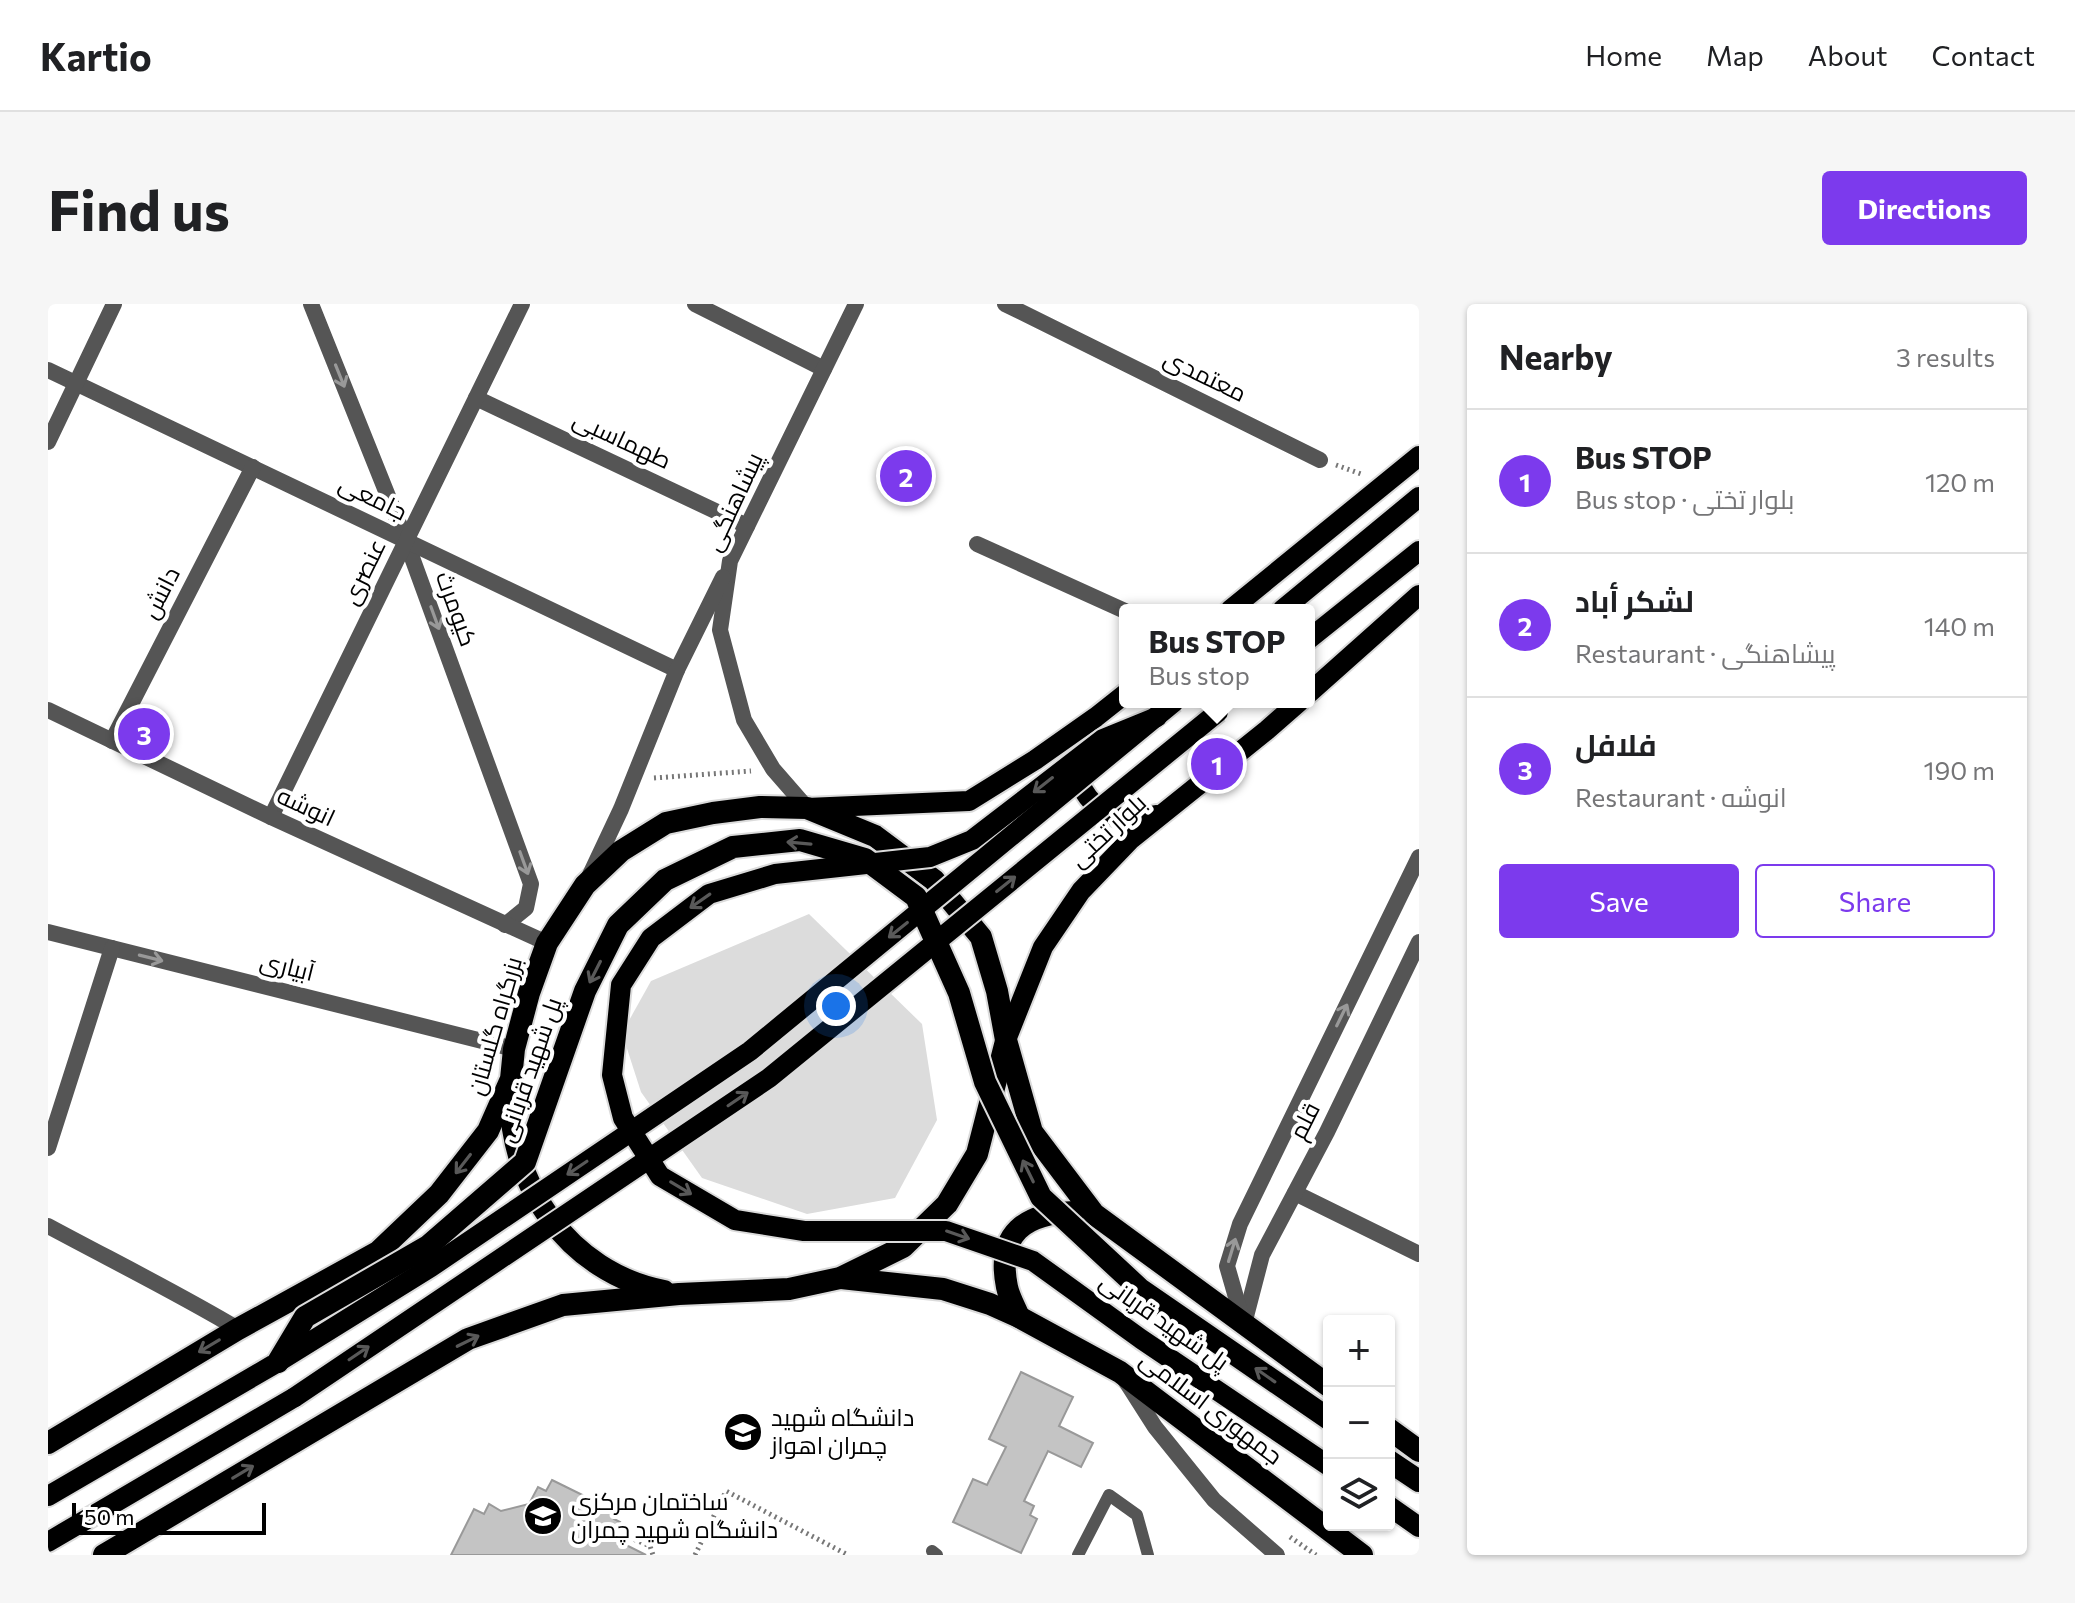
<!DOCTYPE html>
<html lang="en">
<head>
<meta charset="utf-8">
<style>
  body { margin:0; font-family:Commissioner,Cairo,sans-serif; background:#f6f6f6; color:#202124 }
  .controls { position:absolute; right:24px; bottom:24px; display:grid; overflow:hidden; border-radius:8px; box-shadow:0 2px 6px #0004 }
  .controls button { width:72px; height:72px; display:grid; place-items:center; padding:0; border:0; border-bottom:2px solid #e0e0e0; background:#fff; color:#202124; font:40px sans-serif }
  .scale { position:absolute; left:24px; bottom:20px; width:194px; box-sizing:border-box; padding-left:8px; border:4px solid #000; border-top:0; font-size:22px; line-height:28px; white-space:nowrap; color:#000; -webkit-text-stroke:6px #fff; paint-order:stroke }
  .you { position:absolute; left:788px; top:702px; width:28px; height:28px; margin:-20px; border:6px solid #fff; border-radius:50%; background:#1a73e8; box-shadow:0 0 0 12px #1a73e833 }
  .badge { display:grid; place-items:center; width:52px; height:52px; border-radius:50%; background:#7c3aed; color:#fff; font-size:26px; font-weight:700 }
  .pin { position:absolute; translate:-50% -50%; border:4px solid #fff; box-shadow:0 2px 8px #0006 }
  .popup { position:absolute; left:1071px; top:300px; width:196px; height:104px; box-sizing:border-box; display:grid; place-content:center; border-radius:8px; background:#fff; filter:drop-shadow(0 2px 6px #0005); font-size:26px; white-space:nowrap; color:#757577 }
  .popup b { font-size:30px; color:#202124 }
  .popup::after { content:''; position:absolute; left:50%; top:100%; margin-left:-16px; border:16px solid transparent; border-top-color:#fff }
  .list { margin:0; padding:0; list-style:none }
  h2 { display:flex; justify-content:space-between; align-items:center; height:104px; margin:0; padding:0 32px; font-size:34px }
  h2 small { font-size:26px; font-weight:400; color:#757577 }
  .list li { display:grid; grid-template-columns:52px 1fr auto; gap:24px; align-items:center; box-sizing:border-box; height:144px; padding:0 32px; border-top:2px solid #e0e0e0 }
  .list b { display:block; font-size:30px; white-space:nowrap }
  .list p { margin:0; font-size:26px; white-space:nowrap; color:#757577 }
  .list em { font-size:26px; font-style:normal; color:#757577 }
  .actions { display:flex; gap:16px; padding:24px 32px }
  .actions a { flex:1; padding:18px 0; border:2px solid #7c3aed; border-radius:8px; text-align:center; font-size:28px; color:#7c3aed }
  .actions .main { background:#7c3aed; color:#fff }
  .icon { flex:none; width:44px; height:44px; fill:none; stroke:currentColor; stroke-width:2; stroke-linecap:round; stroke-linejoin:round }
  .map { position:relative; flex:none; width:1371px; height:1251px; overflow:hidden; border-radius:8px }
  header { display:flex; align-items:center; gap:48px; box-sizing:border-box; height:112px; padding:0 40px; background:#fff; border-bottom:2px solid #e0e0e0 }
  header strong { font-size:38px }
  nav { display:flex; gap:44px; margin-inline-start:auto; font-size:28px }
  .intro { display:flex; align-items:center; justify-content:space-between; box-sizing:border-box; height:192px; padding:0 48px }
  h1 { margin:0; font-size:56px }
  .button { padding:20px 36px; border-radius:8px; background:#7c3aed; color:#fff; font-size:28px; font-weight:700 }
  main { display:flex; gap:48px; padding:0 48px }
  aside { flex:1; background:#fff; border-radius:8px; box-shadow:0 2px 6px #0004 }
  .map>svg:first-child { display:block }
</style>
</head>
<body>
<header>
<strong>Kartio</strong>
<nav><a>Home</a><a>Map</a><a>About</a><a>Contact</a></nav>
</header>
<div class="intro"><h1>Find us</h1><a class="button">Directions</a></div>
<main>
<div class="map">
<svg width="1371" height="1251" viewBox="0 0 1371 1251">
  <rect width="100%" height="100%" fill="#fff"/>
  <!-- green -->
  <path fill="#dcdcdc" d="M 761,610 L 874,720 L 889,816 L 847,894 L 759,910 L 654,874 L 593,788 L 574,729 L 603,677 Z"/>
  <!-- building -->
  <g fill="#c4c4c4" stroke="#999" stroke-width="2">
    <path d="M 973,1068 L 1025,1093 L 1011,1122 L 1045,1139 L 1033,1163 L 1000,1147 L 976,1197 L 986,1202 L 982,1211 L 989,1215 L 973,1249 L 905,1218 L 925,1175 L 939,1181 L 958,1143 L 941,1135 Z"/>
    <path d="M 504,1176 L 569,1208 L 566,1215 L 572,1218 L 564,1234 L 598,1251 L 403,1251 L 426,1205 L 436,1210 L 441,1200 L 453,1207 L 481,1200 L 490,1183 L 498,1187 Z"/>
  </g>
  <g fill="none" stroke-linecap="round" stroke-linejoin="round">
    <!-- primary casing -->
    <g stroke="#dbdbdb" stroke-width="24">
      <g id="primary">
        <path d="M 1182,306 L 1371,152"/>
        <path d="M 1234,306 L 1371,193"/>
        <path d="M 1261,335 L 1371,247"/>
        <path d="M 1261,389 L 1371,291"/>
        <path d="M 1028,460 C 1031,502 1070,525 1108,511"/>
        <path d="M 759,504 L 921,497 L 987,456 L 1048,413 L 1077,390"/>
        <path d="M 958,736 L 995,643 L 1033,587 L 1082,536 L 1219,426 L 1251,398"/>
        <path d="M 0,1192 L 230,1058"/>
        <path d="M 1341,1202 L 1371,1223"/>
        <path d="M 0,1238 L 247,1093"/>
      </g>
    </g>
    <!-- trunk casing -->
    <g stroke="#dbdbdb" stroke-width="26">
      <g id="trunk">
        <path d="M 463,784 C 458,879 521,969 616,987"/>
        <path d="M 793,974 L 895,985 L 942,1000 L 971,1013 L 1072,1068 L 1314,1251"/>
        <path d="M 971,1013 C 967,1003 961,993 959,983 C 948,929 977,909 1027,908"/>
        <path d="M 1341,1125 L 1371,1147"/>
        <path d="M 0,1139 L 190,1025 L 330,948 L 391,890 L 440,827 L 463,775 L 466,745 L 481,689 L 499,639 L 537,581 L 573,547 L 618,519 L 665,509 L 712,503 L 759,504 L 827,532 L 886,576 L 933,633 L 949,687 L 958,736 L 984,828 L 1046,910 L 1281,1082"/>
        <path d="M 1341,1157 L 1371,1177"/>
        <path d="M 56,1251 L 420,1035 L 515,1001 L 631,990 L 741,985 L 792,974 L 855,943 L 899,900 L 929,850 L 958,737"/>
      </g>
    </g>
    <!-- path -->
    <g stroke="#777" stroke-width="5" stroke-dasharray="2 4" stroke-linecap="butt">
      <path d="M 1288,161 L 1316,171"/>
      <path d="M 606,474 L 703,467"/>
      <path d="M 575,1231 L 602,1242 L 605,1251"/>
      <path d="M 1242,1233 L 1268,1251"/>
      <path d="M 647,1251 L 678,1187 L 800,1251"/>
    </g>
    <!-- service -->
    <g stroke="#555" stroke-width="12">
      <path d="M 884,1247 L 889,1251"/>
      <path d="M 1030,1251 L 1061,1191 L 1089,1211 L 1100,1251"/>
    </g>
    <!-- minor -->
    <g stroke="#555" stroke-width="16">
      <path d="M 263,0 L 358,237 L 483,580 L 478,604 L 457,621"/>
      <path d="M 647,0 L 776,65"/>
      <path d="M 957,0 L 1272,156"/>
      <path d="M 0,66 L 629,366"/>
      <path d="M 428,94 L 699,222"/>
      <path d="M 0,138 L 66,0"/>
      <path d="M 929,240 L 1077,307"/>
      <path d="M 64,437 L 205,163"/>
      <path d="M 223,513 L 474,0"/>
      <path d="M 0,628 L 466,745"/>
      <path d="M 0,844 L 64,644"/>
      <path d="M 1247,889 L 1371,950"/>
      <path d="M 0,922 C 63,956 128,988 190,1025"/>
      <path d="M 1077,1076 L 1107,1123 L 1166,1196 L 1229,1251"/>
    </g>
    <!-- tertiary -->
    <g stroke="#555" stroke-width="16">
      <path d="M 0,406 L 223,513 L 499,639"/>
      <path d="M 759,504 L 725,465 L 696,416 L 672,326 L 682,257 L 808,0"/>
      <path d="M 541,573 L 573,505 L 629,366 L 675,273"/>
      <path d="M 1196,1020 L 1214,951 L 1279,828 L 1371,638"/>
      <path d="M 1196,1021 L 1179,962 L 1192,920 L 1371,553"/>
    </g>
    <!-- primary -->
    <use href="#primary" stroke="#000" stroke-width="20"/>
    <!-- trunk -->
    <use href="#trunk" stroke="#000" stroke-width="22"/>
    <!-- primary-bridge casing -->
    <g stroke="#dbdbdb" stroke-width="24" stroke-linecap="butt">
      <g id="primary-bridge">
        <path d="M 1109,413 L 1055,435 L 924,536 L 882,553 L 727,570 L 661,590 L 603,634 L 573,681 L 564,771 L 575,814 L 612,872 L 687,916 L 756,927 L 898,927 L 985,957 L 1093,1035 L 1281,1162"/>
        <path d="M 230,1058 L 383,963 L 702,747 L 1126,398"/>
        <path d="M 247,1093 L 721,774 L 1170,408"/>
      </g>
    </g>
    <!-- trunk-bridge casing -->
    <g stroke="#dbdbdb" stroke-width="26" stroke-linecap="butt">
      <path id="trunk-bridge" d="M 230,1058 L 257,1013 L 380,942 L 477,858 L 537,687 L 570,621 L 617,576 L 685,543 L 752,536 L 817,555 L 868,593 L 911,689 L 937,778 L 993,893 L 1092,985 L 1281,1115"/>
    </g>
    <!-- primary-bridge -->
    <use href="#primary-bridge" stroke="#000" stroke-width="20"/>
    <!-- trunk-bridge -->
    <use href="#trunk-bridge" stroke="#000" stroke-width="22"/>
  </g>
  <!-- one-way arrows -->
  <defs><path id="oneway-shaft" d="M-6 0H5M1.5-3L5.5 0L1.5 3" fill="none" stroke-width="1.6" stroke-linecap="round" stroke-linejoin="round" transform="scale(2)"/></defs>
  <g stroke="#999">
    <use href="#oneway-shaft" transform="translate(292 72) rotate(68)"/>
    <use href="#oneway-shaft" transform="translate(387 314) rotate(70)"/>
    <use href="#oneway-shaft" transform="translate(476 559) rotate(70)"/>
    <use href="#oneway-shaft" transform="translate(103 654) rotate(14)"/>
    <use href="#oneway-shaft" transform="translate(1294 711) rotate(-64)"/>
    <use href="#oneway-shaft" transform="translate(1184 946) rotate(-73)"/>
  </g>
  <g stroke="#595959">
    <use href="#oneway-shaft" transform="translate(995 481) rotate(142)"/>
    <use href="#oneway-shaft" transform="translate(751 539) rotate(-175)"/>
    <use href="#oneway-shaft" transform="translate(958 580) rotate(-39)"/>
    <use href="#oneway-shaft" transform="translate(652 597) rotate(145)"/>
    <use href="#oneway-shaft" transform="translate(850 626) rotate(141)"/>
    <use href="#oneway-shaft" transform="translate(547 668) rotate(117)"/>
    <use href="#oneway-shaft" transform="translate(690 795) rotate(-34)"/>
    <use href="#oneway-shaft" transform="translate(415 860) rotate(128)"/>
    <use href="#oneway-shaft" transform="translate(529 864) rotate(146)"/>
    <use href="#oneway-shaft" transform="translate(980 867) rotate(-116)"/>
    <use href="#oneway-shaft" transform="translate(633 884) rotate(31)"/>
    <use href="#oneway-shaft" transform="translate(910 931) rotate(19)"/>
    <use href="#oneway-shaft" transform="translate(420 1037) rotate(-26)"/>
    <use href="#oneway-shaft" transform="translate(161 1042) rotate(149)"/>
    <use href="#oneway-shaft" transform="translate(311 1049) rotate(-34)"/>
    <use href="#oneway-shaft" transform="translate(1217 1071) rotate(-145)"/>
    <use href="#oneway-shaft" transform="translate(195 1168) rotate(-31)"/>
  </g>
  <!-- icons -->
  <defs>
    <g id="university-disc" transform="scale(2)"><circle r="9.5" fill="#000" stroke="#fff"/><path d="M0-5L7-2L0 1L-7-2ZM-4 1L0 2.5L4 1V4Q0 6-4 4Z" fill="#fff"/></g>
  </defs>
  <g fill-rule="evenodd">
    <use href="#university-disc" x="695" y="1128"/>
    <use href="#university-disc" x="495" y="1212"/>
  </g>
  <g text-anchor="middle" stroke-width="8" stroke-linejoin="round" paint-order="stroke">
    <!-- street labels -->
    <g font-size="24" fill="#000" stroke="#fff">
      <text transform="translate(1157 72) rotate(26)" y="8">معتمدی</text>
      <text transform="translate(574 136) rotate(25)" y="8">طهماسبی</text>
      <text transform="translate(325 194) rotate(26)" y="8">جامعی</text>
      <text transform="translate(686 198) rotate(-65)" y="8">پیشاهنگی</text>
      <text transform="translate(316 268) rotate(-64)" y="8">عنصری</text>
      <text transform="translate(113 289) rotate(-63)" y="8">دانش</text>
      <text transform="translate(408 305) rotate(70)" y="8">کیومرث</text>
      <text transform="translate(258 503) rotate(25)" y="8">انوشه</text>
      <text transform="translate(1060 527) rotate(-43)" y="8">بلوار تختی</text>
      <text transform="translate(239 663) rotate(14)" y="8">آبیاری</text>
      <text transform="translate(447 722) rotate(-74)" y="8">بزرگراه گلستان</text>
      <text transform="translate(482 766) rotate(-71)" y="8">پل شهید قربانی</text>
      <text transform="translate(1257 817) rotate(-63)" y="8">قلم</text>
      <text transform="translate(1116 1018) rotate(35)" y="8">پل شهید قربانی</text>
      <text transform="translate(1163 1104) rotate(37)" y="8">جمهوری اسلامی</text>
    </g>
    <!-- poi labels -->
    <g font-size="24" fill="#000" stroke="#fff" text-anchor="start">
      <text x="723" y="1122">دانشگاه شهید<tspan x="723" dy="28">چمران اهواز</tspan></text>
      <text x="523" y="1206">ساختمان مرکزی<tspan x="523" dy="28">دانشگاه شهید چمران</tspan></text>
    </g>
  </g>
</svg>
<div class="controls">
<button>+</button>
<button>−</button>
<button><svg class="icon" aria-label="layers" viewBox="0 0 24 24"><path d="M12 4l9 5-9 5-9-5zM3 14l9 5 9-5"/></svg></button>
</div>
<div class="scale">50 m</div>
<div class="you"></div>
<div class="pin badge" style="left:1169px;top:460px">1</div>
<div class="popup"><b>Bus STOP</b>Bus stop</div>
<div class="pin badge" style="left:858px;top:172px">2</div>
<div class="pin badge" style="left:96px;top:430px">3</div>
</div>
<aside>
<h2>Nearby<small>3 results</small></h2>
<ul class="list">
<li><span class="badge">1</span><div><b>Bus STOP</b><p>Bus stop · بلوار تختی</p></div><em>120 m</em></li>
<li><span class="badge">2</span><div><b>لشكر أباد</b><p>Restaurant · پیشاهنگی</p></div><em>140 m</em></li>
<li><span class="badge">3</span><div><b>فلافل</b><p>Restaurant · انوشه</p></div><em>190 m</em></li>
</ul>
<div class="actions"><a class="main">Save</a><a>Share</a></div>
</aside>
</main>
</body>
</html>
